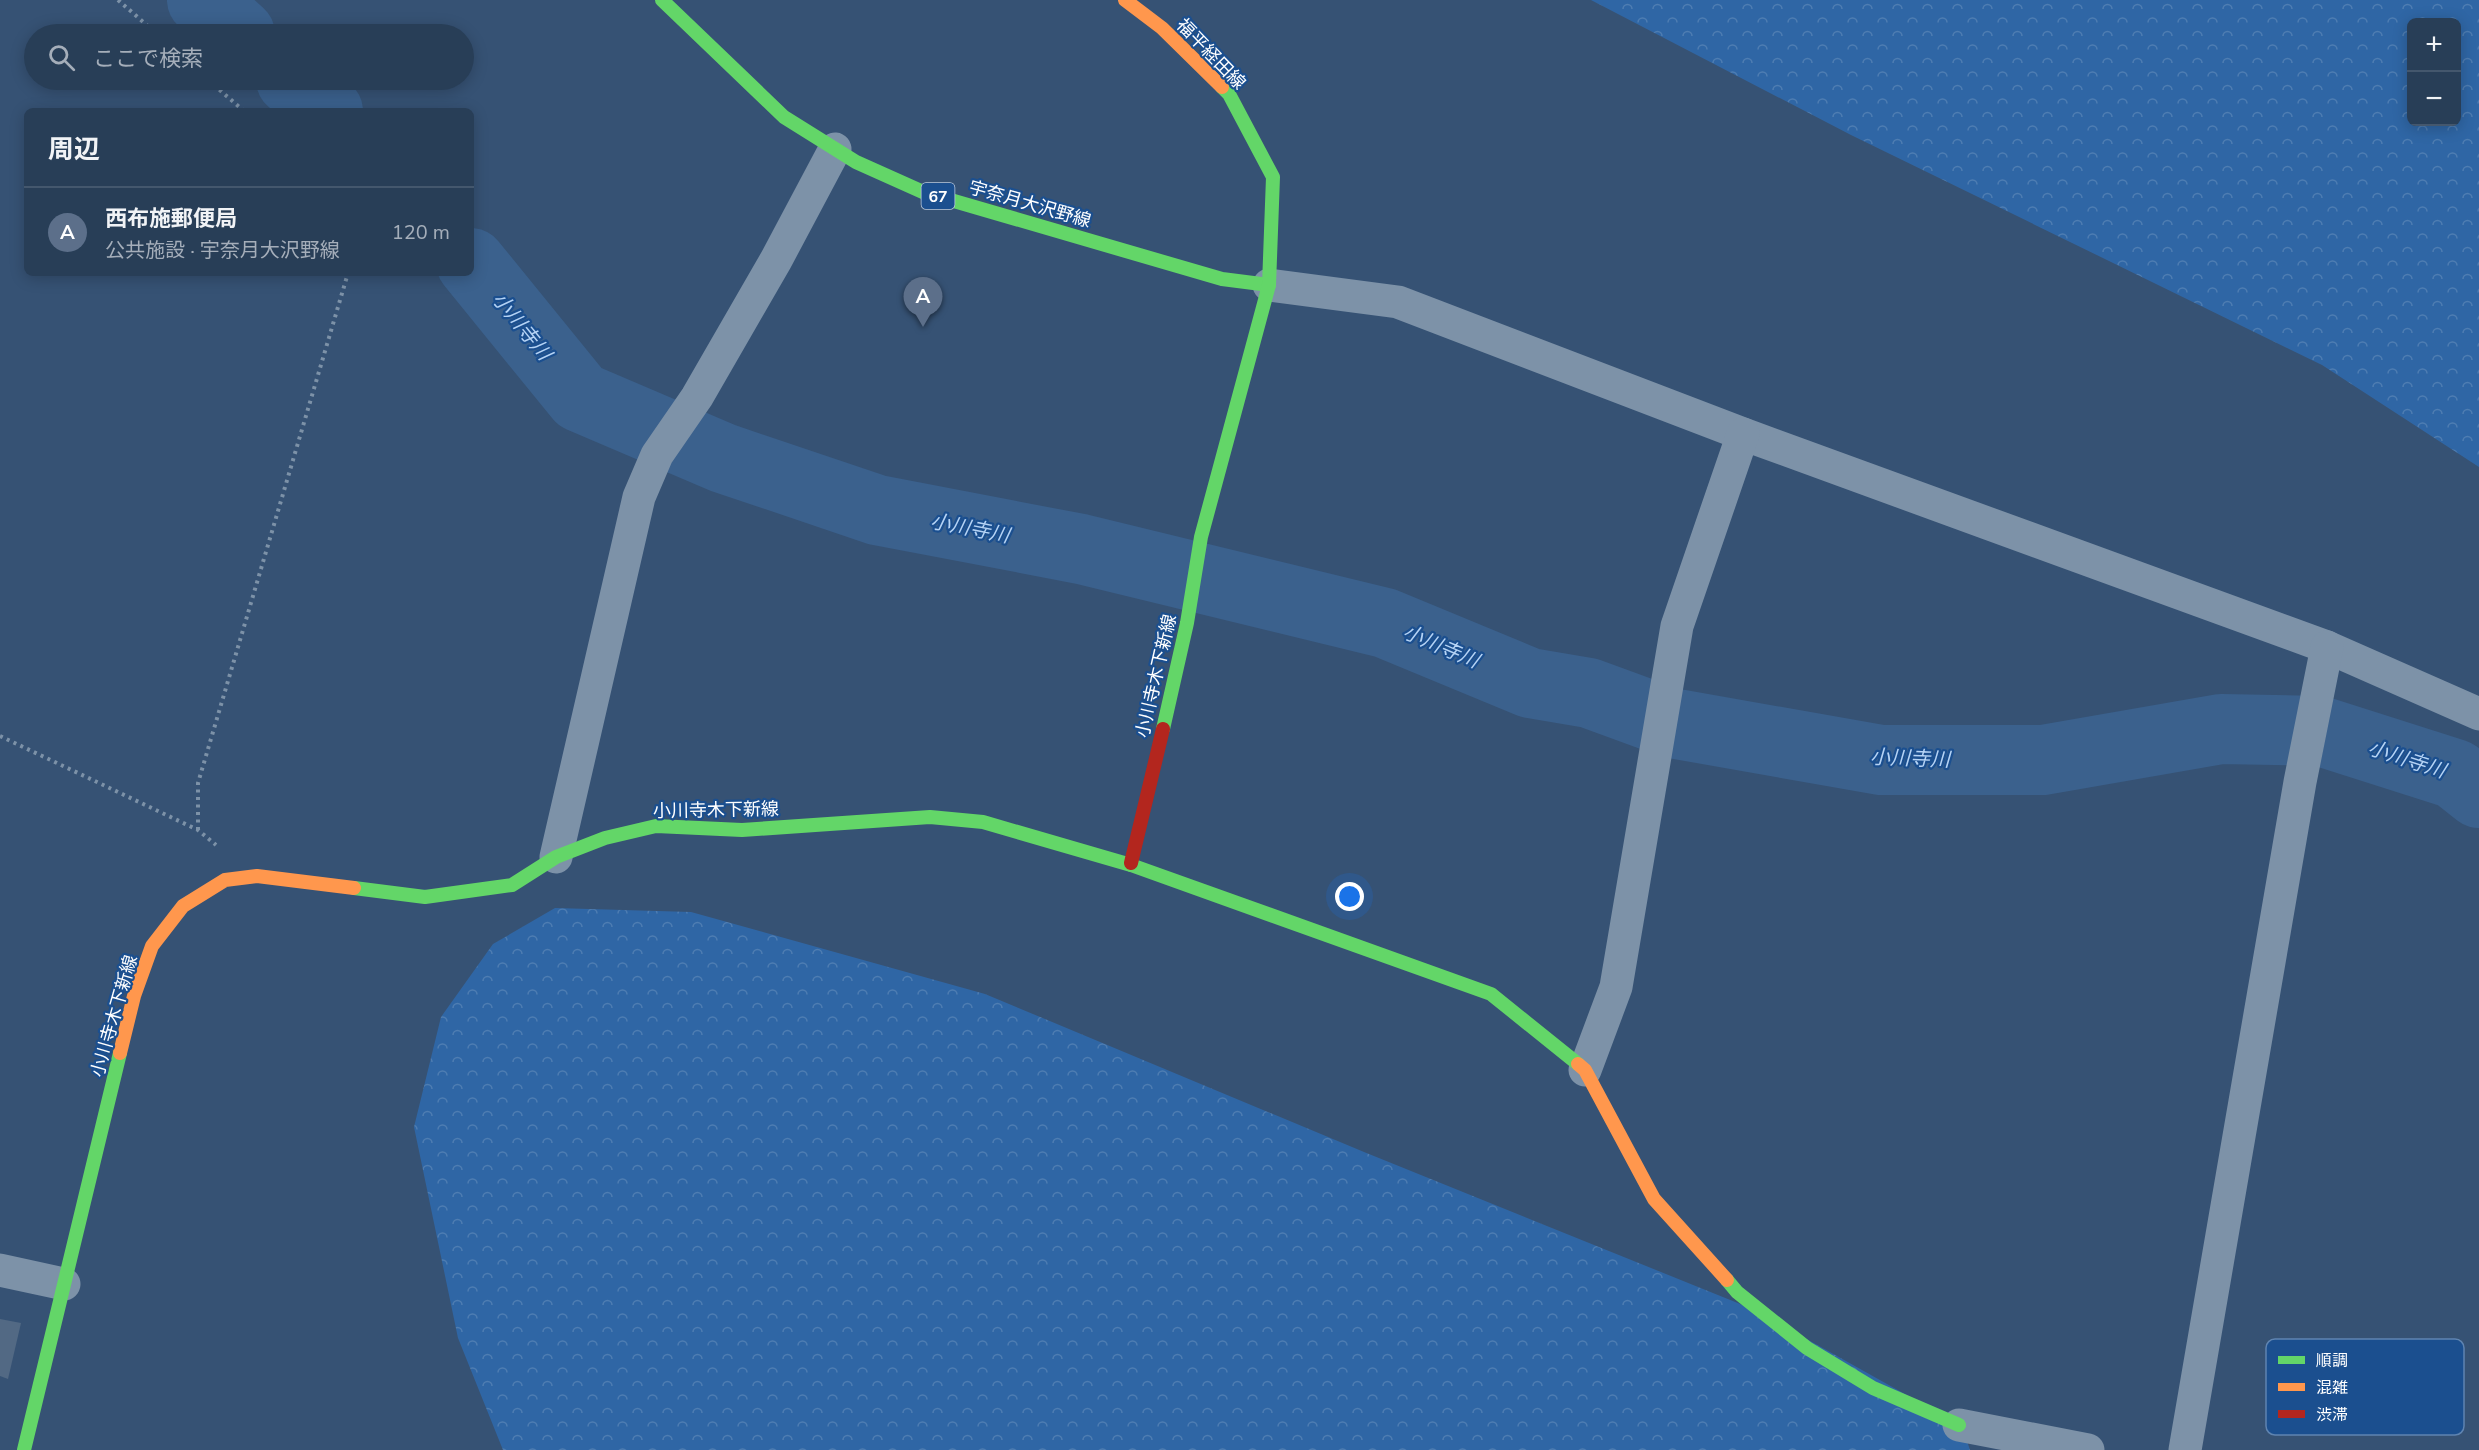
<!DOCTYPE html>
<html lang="ja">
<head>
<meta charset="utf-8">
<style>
  body { margin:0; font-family:"Nunito Sans","Noto Sans JP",sans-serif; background:#30455d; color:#f1f3f6 }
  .controls { position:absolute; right:18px; top:18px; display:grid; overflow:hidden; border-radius:9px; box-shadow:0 3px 15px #0003 }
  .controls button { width:54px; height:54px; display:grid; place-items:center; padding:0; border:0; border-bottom:2px solid #44576d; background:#283e57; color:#f1f3f6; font:30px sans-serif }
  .you { position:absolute; left:1350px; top:897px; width:21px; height:21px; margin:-15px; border:4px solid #fff; border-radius:50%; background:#1a73e8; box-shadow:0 0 0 9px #1a73e833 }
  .badge { display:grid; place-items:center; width:39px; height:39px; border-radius:50%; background:#95b2f1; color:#fff; font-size:20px; font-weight:700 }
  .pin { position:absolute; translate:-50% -50px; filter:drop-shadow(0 2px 3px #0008) }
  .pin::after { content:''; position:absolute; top:32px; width:21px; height:18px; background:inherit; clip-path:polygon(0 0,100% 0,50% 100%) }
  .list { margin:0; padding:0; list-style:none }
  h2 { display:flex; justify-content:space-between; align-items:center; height:78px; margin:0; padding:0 24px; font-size:26px }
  h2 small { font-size:20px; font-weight:400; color:#a5aeba }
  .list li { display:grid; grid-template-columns:39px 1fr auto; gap:18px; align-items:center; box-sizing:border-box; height:90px; padding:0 24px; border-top:2px solid #44576d }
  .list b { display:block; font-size:22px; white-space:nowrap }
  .list p { margin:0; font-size:20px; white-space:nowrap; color:#a5aeba }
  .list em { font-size:20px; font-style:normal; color:#a5aeba }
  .icon { flex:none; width:33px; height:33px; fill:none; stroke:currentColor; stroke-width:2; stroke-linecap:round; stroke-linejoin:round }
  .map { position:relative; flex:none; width:2479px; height:1450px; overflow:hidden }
  .search { position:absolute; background:#283e57; box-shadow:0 3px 15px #0003; left:24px; top:24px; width:450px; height:66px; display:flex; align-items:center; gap:15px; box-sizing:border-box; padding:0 21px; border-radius:33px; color:#a5aeba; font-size:22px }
  .panel { position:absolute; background:#283e57; box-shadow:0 3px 15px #0003; left:24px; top:108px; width:450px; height:168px; border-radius:9px }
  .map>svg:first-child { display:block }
</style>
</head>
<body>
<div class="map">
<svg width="2479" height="1450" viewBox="0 0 2479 1450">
  <defs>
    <pattern id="forest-crowns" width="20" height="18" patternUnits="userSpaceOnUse" patternTransform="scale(1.5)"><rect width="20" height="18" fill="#2f66a5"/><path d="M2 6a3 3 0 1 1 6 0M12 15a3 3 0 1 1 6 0" fill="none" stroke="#4e7db2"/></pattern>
  </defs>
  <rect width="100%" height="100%" fill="#365274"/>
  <!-- forest -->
  <g fill="url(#forest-crowns)" fill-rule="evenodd">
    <path d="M 1591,0 L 2479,0 L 2479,467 L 2322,365 L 1851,135 ZM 2412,22 L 2456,22 L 2456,122 L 2412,122 Z"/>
    <path d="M 555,908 L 691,912 L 985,994 L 1364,1152 L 1755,1310 L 1962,1426 L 1970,1450 L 503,1450 L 458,1338 L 414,1127 L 441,1017 L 493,944 Z"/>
  </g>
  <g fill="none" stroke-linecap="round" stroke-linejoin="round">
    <!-- river -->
    <g stroke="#3b618d" stroke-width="70">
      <path d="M 202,0 L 240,34"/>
      <path d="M 291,80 L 328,111"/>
      <path d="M 471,263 L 580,397 L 723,458 L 877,510 L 1081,549 L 1385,623 L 1530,683 L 1589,693 L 1671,723 L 1881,760 L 2043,760 L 2221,729 L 2320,731 L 2455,774 L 2479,793"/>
    </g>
  </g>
  <!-- building -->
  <path fill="#526984" d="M 0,1319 L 21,1323 L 8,1379 L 0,1376 Z"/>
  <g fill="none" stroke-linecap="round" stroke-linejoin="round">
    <!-- path -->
    <g stroke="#7d92a8" stroke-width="4" stroke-dasharray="3 4.5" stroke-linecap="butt">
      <path d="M 118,0 L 157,34"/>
      <path d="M 208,80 L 244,111"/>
      <path d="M 0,736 L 198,830 L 216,845"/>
      <path d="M 198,830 L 198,783 L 348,273"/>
    </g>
    <!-- street -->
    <g stroke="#7d92a8" stroke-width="33">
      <path d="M 1269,285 L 1398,302 L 1743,434 L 2327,647 L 2479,714"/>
      <path d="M 556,857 L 639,497 L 657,455 L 697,397 L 776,260 L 835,149"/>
      <path d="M 1585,1070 L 1616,987 L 1677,626 L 1743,434"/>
      <path d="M 0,1270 L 64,1284"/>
      <path d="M 1959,1425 L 2088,1450"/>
      <path d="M 2185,1450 L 2300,782 L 2327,647"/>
    </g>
    <!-- fast -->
    <g stroke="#63d668" stroke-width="14">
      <path d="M 662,0 L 784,117 L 856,162 L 923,192 L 1222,279 L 1269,285"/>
      <path d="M 1163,729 L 1187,623 L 1201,537 L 1269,285 L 1273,177 L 1229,94 L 1222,87"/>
      <path d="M 1131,865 L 1491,994 L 1578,1064"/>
      <path d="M 354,888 L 425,897 L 512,885 L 556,857 L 605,838 L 656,826 L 742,830 L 930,817 L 983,822 L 1131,865 L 1131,863"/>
      <path d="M 1727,1280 L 1737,1292 L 1807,1348 L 1873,1388 L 1959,1425"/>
      <path d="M 24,1450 L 120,1053"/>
    </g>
    <!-- slow -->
    <g stroke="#ff974d" stroke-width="14">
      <path d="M 1125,0 L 1162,28 L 1222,87"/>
      <path d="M 120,1053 L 134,996 L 152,946 L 183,906 L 225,880 L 257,876 L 354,888"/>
      <path d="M 1578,1064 L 1585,1070 L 1654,1199 L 1727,1280"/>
    </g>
    <!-- jam -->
    <path stroke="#b3261e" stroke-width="14" d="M 1131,863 L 1163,729"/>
  </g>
  <g text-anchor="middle" stroke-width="4.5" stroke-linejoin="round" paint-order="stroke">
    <!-- shield labels -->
    <rect fill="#1b4f8f" stroke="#bbcadd" stroke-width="1.5" x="921.5" y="183" width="33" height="26" rx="4.5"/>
    <g font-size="16" font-weight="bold" fill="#fff">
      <text x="938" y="202">67</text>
    </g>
    <!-- street labels -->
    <g font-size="18" fill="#fff" stroke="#1b4f8f">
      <text transform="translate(1211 54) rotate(46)" y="6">福平経田線</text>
      <text transform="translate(1030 204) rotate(16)" y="6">宇奈月大沢野線</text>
      <text transform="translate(1156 676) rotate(-77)" y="6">小川寺木下新線</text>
      <text transform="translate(716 810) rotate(-1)" y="6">小川寺木下新線</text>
      <text transform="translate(114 1016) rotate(-74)" y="6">小川寺木下新線</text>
    </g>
    <!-- water labels -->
    <g font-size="20" font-style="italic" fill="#b5d3f5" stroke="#1b4f8f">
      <text transform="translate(522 326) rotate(51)" y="7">小川寺川</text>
      <text transform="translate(970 528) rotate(11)" y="7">小川寺川</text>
      <text transform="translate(1441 646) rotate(23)" y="7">小川寺川</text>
      <text transform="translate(1910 758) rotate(2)" y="7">小川寺川</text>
      <text transform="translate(2407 759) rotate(18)" y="7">小川寺川</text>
    </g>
  </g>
  <!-- legend -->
  <rect x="2266" y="1339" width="198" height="96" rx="9" fill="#1b4f8f" stroke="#5f84b1" stroke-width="1.5"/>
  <rect x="2278" y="1356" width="27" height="8" fill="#63d668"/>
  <rect x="2278" y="1383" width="27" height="8" fill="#ff974d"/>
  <rect x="2278" y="1410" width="27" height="8" fill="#b3261e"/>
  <g font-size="16" fill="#fff">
    <text x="2316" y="1366">順調</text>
    <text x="2316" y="1393">混雑</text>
    <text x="2316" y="1420">渋滞</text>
  </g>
</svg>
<div class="controls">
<button>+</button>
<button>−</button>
</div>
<div class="you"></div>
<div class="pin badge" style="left:923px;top:327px;background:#5c6f8a">A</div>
<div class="search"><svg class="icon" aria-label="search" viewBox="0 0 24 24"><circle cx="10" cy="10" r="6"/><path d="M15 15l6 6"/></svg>ここで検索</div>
<section class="panel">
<h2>周辺<small></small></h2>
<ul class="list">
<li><span class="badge" style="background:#5c6f8a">A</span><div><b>西布施郵便局</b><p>公共施設 · 宇奈月大沢野線</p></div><em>120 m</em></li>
</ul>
</section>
</div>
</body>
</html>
